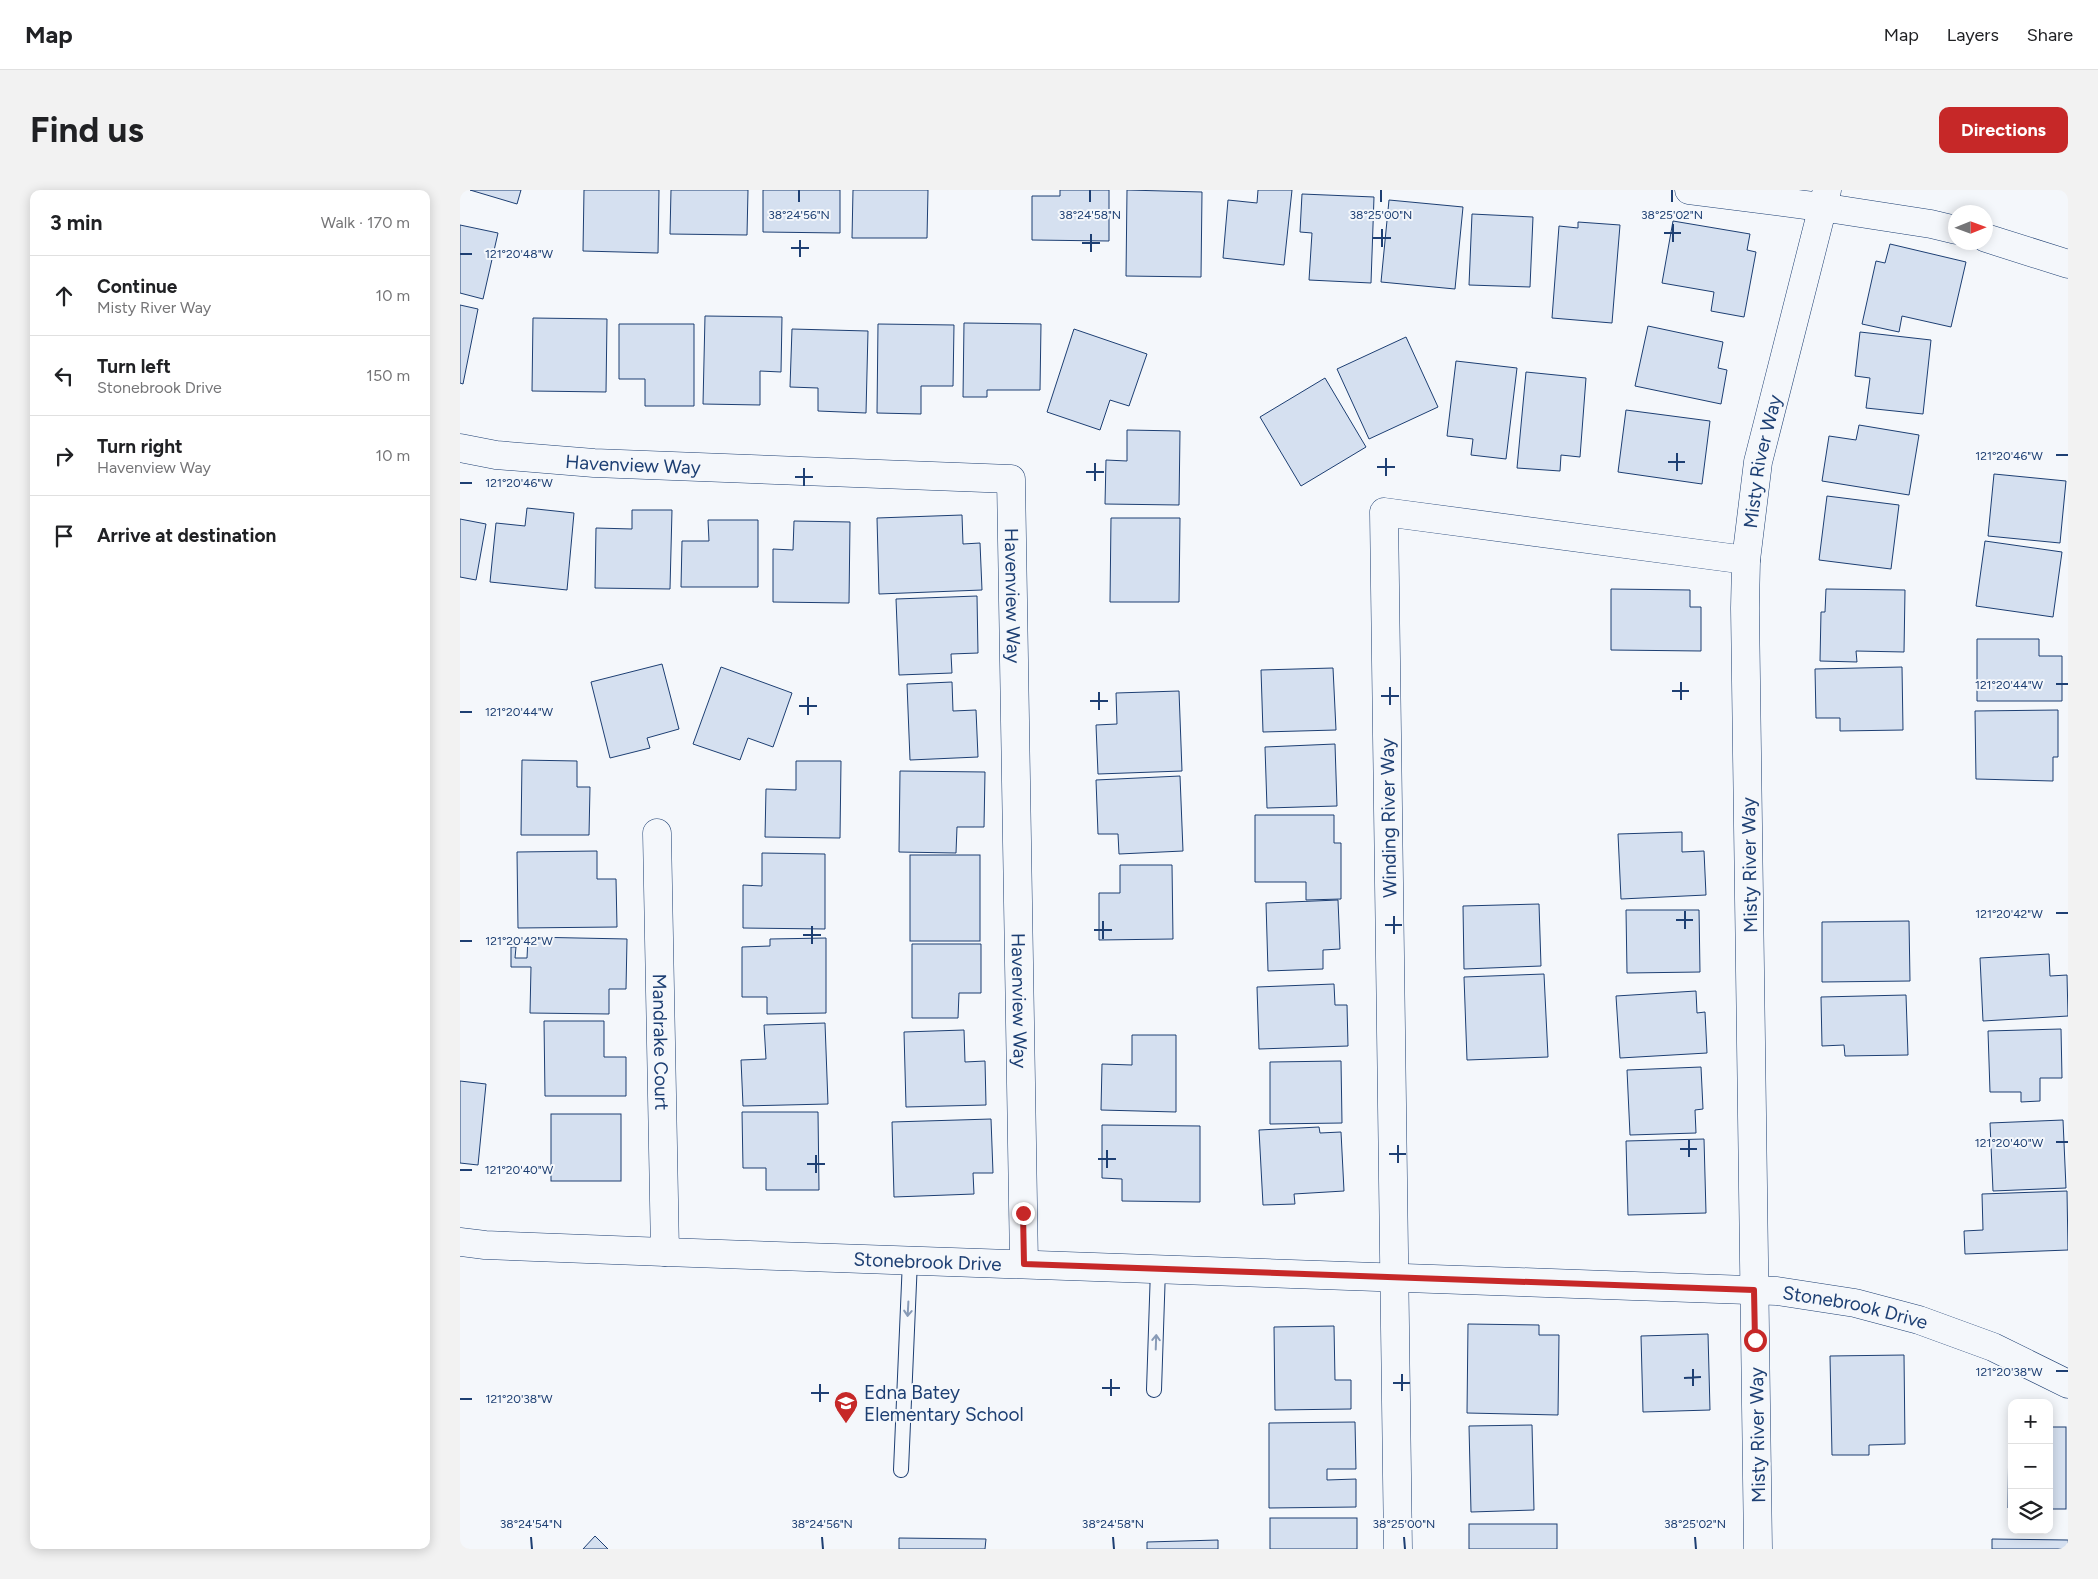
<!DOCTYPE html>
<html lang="en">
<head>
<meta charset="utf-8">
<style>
  body { margin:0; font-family:Figtree,sans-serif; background:#f2f2f2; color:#202124 }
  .controls { position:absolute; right:15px; bottom:15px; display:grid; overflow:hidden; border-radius:10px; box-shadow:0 2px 12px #0003 }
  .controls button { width:45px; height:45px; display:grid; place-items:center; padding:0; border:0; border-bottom:1px solid #e0e0e0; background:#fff; color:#202124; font:25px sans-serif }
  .compass { position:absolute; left:1488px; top:15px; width:45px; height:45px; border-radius:50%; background:#fff; box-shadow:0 2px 12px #0003; rotate:89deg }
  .stop { position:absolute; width:15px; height:15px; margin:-11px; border:4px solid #c62828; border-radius:50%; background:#fff }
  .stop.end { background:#c62828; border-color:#fff; box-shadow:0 1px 5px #0008 }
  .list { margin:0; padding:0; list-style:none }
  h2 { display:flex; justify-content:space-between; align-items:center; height:65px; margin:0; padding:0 20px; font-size:21px }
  h2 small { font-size:16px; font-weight:400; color:#757577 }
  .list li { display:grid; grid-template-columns:32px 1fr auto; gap:15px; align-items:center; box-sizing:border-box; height:80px; padding:0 20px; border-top:1px solid #e0e0e0 }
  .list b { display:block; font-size:19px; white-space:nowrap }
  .list p { margin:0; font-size:16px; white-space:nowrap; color:#757577 }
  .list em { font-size:16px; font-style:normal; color:#757577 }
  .icon { flex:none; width:28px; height:28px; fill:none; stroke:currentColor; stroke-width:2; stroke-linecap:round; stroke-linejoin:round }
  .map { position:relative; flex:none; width:1608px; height:1359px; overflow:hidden; border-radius:10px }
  header { display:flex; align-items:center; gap:30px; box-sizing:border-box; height:70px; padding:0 25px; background:#fff; border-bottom:1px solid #e0e0e0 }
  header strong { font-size:24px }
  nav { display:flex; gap:28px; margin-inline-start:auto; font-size:18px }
  .intro { display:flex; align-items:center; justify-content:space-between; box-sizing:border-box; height:120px; padding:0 30px }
  h1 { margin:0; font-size:35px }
  .button { padding:12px 22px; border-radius:10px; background:#c62828; color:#fff; font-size:18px; font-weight:700 }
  main { display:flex; gap:30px; padding:0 30px }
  aside { flex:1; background:#fff; border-radius:10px; box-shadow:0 2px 12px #0003 }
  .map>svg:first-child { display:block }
</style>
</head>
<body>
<header>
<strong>Map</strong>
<nav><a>Map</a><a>Layers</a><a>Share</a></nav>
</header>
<div class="intro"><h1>Find us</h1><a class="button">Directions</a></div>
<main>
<aside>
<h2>3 min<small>Walk · 170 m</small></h2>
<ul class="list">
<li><svg class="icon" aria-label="ahead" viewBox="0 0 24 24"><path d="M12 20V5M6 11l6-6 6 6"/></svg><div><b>Continue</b><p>Misty River Way</p></div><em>10 m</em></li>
<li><svg class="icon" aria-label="left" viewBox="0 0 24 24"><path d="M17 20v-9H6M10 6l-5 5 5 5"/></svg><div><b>Turn left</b><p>Stonebrook Drive</p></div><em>150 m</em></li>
<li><svg class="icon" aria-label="right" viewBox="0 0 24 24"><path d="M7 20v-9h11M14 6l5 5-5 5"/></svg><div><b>Turn right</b><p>Havenview Way</p></div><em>10 m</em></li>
<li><svg class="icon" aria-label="arrive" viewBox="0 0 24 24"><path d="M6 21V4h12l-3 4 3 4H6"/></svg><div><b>Arrive at destination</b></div></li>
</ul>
</aside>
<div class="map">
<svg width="1608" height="1359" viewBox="0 0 1608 1359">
  <rect width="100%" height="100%" fill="#f4f7fb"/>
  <!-- building -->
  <g fill="#d5e0f0" stroke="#1d3f73">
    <path d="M 10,0 L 61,0 L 57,14 Z"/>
    <path d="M 124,0 L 199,0 L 198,63 L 123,61 Z"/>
    <path d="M 211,0 L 288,0 L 287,45 L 210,44 Z"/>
    <path d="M 303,0 L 380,0 L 380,43 L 303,42 Z"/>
    <path d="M 393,0 L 468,0 L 467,48 L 392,48 Z"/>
    <path d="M 600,0 L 649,0 L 649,51 L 572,50 L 572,6 L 600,6 Z"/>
    <path d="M 667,0 L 742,2 L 741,87 L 666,86 Z"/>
    <path d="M 798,0 L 832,0 L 824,75 L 763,68 L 768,10 L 797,13 Z"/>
    <path d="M 842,4 L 914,7 L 911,93 L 849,90 L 852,43 L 840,42 Z"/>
    <path d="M 929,10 L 1003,17 L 995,99 L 921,92 Z"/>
    <path d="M 1012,24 L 1073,27 L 1070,97 L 1009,95 Z"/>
    <path d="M 1213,31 L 1290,44 L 1287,60 L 1296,62 L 1284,127 L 1251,121 L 1254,102 L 1202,93 Z"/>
    <path d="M 1118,32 L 1160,35 L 1152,133 L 1092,128 L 1099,36 L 1118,38 Z"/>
    <path d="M 0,35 L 38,43 L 23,109 L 0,103 Z"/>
    <path d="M 1430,54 L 1506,72 L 1491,137 L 1442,126 L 1439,142 L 1402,134 L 1416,71 L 1425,73 Z"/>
    <path d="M 0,115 L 18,119 L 3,194 L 0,193 Z"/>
    <path d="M 245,126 L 322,127 L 321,182 L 300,181 L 300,215 L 243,214 Z"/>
    <path d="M 73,128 L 147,129 L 146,202 L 72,201 Z"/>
    <path d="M 504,133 L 581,134 L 580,200 L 527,200 L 527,207 L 503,207 Z"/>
    <path d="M 159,134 L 234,134 L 234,216 L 185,216 L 185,189 L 159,189 Z"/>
    <path d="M 418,134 L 494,135 L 493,196 L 461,196 L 461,224 L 417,223 Z"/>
    <path d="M 1188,136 L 1263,152 L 1258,178 L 1267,180 L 1261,214 L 1175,196 Z"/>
    <path d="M 332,139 L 408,141 L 406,223 L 358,221 L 358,198 L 330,197 Z"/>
    <path d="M 614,139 L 687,164 L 669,216 L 650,210 L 640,240 L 587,222 Z"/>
    <path d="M 1400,142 L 1471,150 L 1463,224 L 1406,218 L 1410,188 L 1395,186 Z"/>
    <path d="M 946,147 L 978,217 L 909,249 L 877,179 Z"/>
    <path d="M 996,171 L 1057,178 L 1046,269 L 1011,265 L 1013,249 L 987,246 Z"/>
    <path d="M 1066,182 L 1126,188 L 1120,267 L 1101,265 L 1100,281 L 1057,278 Z"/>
    <path d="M 865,188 L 906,257 L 841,296 L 800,227 Z"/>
    <path d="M 1166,220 L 1250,231 L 1242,294 L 1158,282 Z"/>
    <path d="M 1399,235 L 1459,245 L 1449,305 L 1362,291 L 1369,246 L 1396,250 Z"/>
    <path d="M 667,240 L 720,241 L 719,315 L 645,314 L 646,270 L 667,271 Z"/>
    <path d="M 1534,284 L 1606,291 L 1600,353 L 1528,346 Z"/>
    <path d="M 1367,306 L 1439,315 L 1431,379 L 1359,370 Z"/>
    <path d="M 67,318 L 114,323 L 107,400 L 30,392 L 36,333 L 65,336 Z"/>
    <path d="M 172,320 L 212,320 L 210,399 L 135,398 L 136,338 L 172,339 Z"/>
    <path d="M 502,325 L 503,354 L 520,353 L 522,400 L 419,404 L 417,328 Z"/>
    <path d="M 651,328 L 720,328 L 719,412 L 650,412 Z"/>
    <path d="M 0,329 L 26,334 L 16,390 L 0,387 Z"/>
    <path d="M 248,330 L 298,330 L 298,397 L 221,397 L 222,351 L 249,351 Z"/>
    <path d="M 334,331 L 390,332 L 389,413 L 313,412 L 313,359 L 333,360 Z"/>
    <path d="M 1525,351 L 1602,362 L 1593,427 L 1516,416 Z"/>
    <path d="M 1151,399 L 1230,400 L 1230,417 L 1241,417 L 1241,461 L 1151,460 Z"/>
    <path d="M 1366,399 L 1445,400 L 1444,462 L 1396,461 L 1397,472 L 1360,471 L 1361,422 L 1365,422 Z"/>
    <path d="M 517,406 L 518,463 L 491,464 L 492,483 L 439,485 L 436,409 Z"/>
    <path d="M 1517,449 L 1579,449 L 1579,466 L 1602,466 L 1602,511 L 1517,511 Z"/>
    <path d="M 202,474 L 219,539 L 187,548 L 190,558 L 150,568 L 131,492 Z"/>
    <path d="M 261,477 L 332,503 L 313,557 L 288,548 L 280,570 L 233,554 Z"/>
    <path d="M 1442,477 L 1443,540 L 1380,541 L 1380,528 L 1356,528 L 1355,479 Z"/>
    <path d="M 873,478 L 876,540 L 803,542 L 801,480 Z"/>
    <path d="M 492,492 L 493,521 L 516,520 L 518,567 L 450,570 L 447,494 Z"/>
    <path d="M 719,501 L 722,581 L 638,584 L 636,535 L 657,534 L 656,503 Z"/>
    <path d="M 1598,520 L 1598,567 L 1593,567 L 1593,591 L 1516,589 L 1515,521 Z"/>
    <path d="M 875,554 L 877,616 L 807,618 L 805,557 Z"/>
    <path d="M 62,570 L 117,571 L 117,597 L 130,597 L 129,645 L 61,645 Z"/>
    <path d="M 336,571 L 381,571 L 380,648 L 305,647 L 306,599 L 336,600 Z"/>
    <path d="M 440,581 L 525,582 L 524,637 L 497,637 L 496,663 L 439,662 Z"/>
    <path d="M 720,586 L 723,661 L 659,664 L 658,644 L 638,644 L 636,590 Z"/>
    <path d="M 795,625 L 874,625 L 874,653 L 881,653 L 881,709 L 846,710 L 846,692 L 795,692 Z"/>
    <path d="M 1222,642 L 1222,662 L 1244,661 L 1246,705 L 1161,709 L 1158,644 Z"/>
    <path d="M 137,661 L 137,689 L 156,689 L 157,737 L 58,738 L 57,662 Z"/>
    <path d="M 302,663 L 365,664 L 365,739 L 283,738 L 283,695 L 302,696 Z"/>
    <rect x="450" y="665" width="70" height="86"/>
    <path d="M 660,675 L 712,675 L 713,749 L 639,750 L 639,703 L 660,703 Z"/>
    <path d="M 878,710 L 880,759 L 863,760 L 863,779 L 808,781 L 806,713 Z"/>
    <path d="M 1079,714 L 1081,776 L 1004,779 L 1003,716 Z"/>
    <path d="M 1166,720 L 1239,720 L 1240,782 L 1167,783 Z"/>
    <path d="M 1449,731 L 1450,791 L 1362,792 L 1362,732 Z"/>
    <path d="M 68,747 L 167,749 L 166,799 L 149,799 L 149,824 L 70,823 L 71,777 L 51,777 L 51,757 L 56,757 L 55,768 L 67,768 Z"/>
    <path d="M 366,748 L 366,823 L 307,824 L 307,807 L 282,807 L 282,757 L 310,756 L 310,749 Z"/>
    <path d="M 452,754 L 521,754 L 521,803 L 499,803 L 498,828 L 452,828 Z"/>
    <path d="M 1589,764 L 1590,786 L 1607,785 L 1608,826 L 1523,831 L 1520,768 Z"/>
    <path d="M 1084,784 L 1088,867 L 1007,870 L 1004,787 Z"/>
    <path d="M 874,794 L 875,815 L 887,815 L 888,856 L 799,859 L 797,797 Z"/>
    <path d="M 1236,801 L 1237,823 L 1245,822 L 1247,863 L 1160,868 L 1156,806 Z"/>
    <path d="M 1446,805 L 1448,865 L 1385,866 L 1384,855 L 1362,856 L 1361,807 Z"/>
    <path d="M 84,831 L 144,831 L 144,867 L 166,867 L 166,906 L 85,906 Z"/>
    <path d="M 365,833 L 368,914 L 283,916 L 281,870 L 306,869 L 304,835 Z"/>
    <path d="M 1601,839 L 1602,888 L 1580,888 L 1580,911 L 1561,912 L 1561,902 L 1530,902 L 1528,841 Z"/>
    <path d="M 504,840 L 505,872 L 525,871 L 526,915 L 446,917 L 444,842 Z"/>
    <path d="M 672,845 L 716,845 L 716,922 L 641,920 L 642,874 L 672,875 Z"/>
    <path d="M 881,871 L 882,933 L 810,934 L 810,872 Z"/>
    <path d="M 1241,877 L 1243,919 L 1235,920 L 1236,943 L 1170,945 L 1167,880 Z"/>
    <path d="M 0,891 L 26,894 L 18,975 L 0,973 Z"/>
    <path d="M 282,922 L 358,922 L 359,1000 L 306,1000 L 306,978 L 283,978 Z"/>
    <rect x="91" y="924" width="70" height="67"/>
    <path d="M 531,929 L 533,983 L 513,983 L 514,1004 L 434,1007 L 432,932 Z"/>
    <path d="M 1603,930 L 1606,998 L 1533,1001 L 1530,933 Z"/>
    <path d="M 642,935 L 740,936 L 740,1012 L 662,1011 L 662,989 L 642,988 Z"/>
    <path d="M 859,937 L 860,943 L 881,942 L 884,1001 L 834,1004 L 835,1014 L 803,1015 L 799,940 Z"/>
    <path d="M 1244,949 L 1246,1023 L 1168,1025 L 1166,951 Z"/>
    <path d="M 1607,1001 L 1608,1060 L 1505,1064 L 1504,1041 L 1523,1040 L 1522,1004 Z"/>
    <path d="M 1008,1134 L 1079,1135 L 1079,1145 L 1099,1145 L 1098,1225 L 1007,1223 Z"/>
    <path d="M 874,1136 L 875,1190 L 891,1190 L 891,1219 L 815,1220 L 814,1137 Z"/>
    <path d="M 1248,1144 L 1250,1220 L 1183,1222 L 1181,1146 Z"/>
    <path d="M 1444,1165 L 1445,1254 L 1409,1255 L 1409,1265 L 1372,1265 L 1370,1166 Z"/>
    <path d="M 895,1232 L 896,1279 L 867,1279 L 867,1290 L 896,1289 L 896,1317 L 809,1318 L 809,1233 Z"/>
    <path d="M 1072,1235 L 1074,1320 L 1011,1322 L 1009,1236 Z"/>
    <path d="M 1549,1237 L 1552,1237 L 1552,1318 L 1548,1318 Z"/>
    <rect x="1589" y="1237" width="17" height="82"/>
    <rect x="810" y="1328" width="87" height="31"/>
    <rect x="1009" y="1334" width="88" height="25"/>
    <path d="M 135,1346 L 148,1359 L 123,1359 Z"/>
    <path d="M 439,1348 L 526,1349 L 525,1359 L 439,1359 Z"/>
    <path d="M 1532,1349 L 1608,1350 L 1608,1359 L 1532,1359 Z"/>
    <path d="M 758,1350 L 758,1359 L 687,1359 L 687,1352 Z"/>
  </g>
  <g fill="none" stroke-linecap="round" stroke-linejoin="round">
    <!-- service casing -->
    <g stroke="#1d3f73" stroke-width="16">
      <g id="service">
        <path d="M 694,1200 L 698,1079"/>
        <path d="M 441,1280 L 450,1070"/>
      </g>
    </g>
    <!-- minor casing -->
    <g stroke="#1d3f73" stroke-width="29">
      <g id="minor">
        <path d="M 1229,0 L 1361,17 L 1471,34 L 1496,40"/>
        <path d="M 1526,48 L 1608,74"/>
        <path id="s1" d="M 0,258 L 36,265 L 134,273 L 551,289 L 564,1074"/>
        <path id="s2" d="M 197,643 L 205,1062"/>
        <path d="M 938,1359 L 924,322 L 1286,370"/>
        <path id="s3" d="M 1298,1359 L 1285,418 L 1286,370 L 1298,272 L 1367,0"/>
      </g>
    </g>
    <!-- tertiary casing -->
    <g stroke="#1d3f73" stroke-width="29">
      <g id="tertiary">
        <path id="s4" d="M 0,1052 L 25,1055 L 205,1062 L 1317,1101 L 1395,1113 L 1459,1130 L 1533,1157 L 1608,1194"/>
      </g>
    </g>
    <!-- service -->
    <use href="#service" stroke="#f4f7fb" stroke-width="14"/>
    <!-- minor -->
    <use href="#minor" stroke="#f4f7fb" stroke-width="28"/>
    <!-- tertiary -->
    <use href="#tertiary" stroke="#f4f7fb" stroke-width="28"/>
  </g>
  <!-- one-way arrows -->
  <defs><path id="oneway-shaft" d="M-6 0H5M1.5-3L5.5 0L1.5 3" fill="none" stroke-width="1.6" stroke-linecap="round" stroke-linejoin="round" transform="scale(1.25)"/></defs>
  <g stroke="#889bb7">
    <use href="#oneway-shaft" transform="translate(448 1119) rotate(93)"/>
    <use href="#oneway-shaft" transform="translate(696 1152) rotate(-88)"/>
  </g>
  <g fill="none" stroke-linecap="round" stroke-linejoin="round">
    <!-- route -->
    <path stroke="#c62828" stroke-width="6" d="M 563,1023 L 564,1074 L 1294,1100 L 1295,1150"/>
  </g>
  <!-- ticks -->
  <path fill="none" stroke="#1d3f73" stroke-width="2" d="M 339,0 L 339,12M 630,0 L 630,12M 921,0 L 921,12M 1212,0 L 1212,12M 1213,34 L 1213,52M 922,39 L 922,57M 1204,43 L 1221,43M 631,44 L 631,62M 913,48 L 931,48M 340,50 L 340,67M 622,53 L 640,53M 331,58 L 349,58M 0,64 L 12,64M 1217,263 L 1217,281M 1596,265 L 1608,265M 926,268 L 926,286M 1208,272 L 1225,272M 635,273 L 635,291M 917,277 L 935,277M 344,278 L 344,296M 626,282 L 644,282M 335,287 L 353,287M 0,293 L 12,293M 1221,492 L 1221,510M 1596,494 L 1608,494M 930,497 L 930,515M 1212,501 L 1229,501M 639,502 L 639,520M 921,506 L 939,506M 348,507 L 348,525M 630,511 L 648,511M 339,516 L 357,516M 0,522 L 12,522M 1225,721 L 1225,739M 1596,723 L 1608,723M 934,726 L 934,744M 1216,730 L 1233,730M 643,731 L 643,749M 925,735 L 942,735M 352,736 L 352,754M 634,740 L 652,740M 343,745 L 361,745M 0,751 L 12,751M 1229,950 L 1229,967M 1596,952 L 1608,952M 938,955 L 938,973M 1220,959 L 1237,959M 647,960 L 647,978M 929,964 L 946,964M 356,965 L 356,983M 638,969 L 656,969M 347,974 L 365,974M 0,980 L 12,980M 1233,1179 L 1233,1196M 1596,1181 L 1608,1181M 942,1184 L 942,1201M 1224,1188 L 1241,1187M 651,1189 L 651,1206M 933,1193 L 950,1193M 360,1194 L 360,1212M 642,1198 L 660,1198M 351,1203 L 369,1203M 0,1209 L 12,1209M 71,1347 L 72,1359M 362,1347 L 363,1359M 653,1347 L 654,1359M 944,1347 L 945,1359M 1235,1347 L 1236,1359"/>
  <!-- icons -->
  <defs>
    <g id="school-pin" transform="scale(1.25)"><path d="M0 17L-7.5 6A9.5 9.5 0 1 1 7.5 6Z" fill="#c62828" stroke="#f4f7fb"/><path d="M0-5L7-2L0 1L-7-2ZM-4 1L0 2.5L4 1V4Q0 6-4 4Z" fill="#fff"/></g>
  </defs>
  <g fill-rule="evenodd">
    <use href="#school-pin" x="386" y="1213"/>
  </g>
  <g text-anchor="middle" stroke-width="4" stroke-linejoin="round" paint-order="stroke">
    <!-- street labels -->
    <g font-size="19" fill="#1d3f73" stroke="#f4f7fb">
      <text dy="7" stroke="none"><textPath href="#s3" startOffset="1089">Misty River Way</textPath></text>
      <text dy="7" stroke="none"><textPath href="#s1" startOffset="174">Havenview Way</textPath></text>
      <text dy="7" stroke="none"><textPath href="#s1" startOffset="669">Havenview Way</textPath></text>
      <text transform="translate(928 628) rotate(-91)" y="7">Winding River Way</text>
      <text transform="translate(1289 675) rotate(-91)" y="7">Misty River Way</text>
      <text dy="7" stroke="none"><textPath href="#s1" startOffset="1074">Havenview Way</textPath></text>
      <text dy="7" stroke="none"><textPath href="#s2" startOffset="209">Mandrake Court</textPath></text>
      <text dy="7" stroke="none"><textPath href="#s4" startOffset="468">Stonebrook Drive</textPath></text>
      <text dy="7" stroke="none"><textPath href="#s4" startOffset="1398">Stonebrook Drive</textPath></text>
      <text transform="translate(1297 1245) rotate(-91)" y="7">Misty River Way</text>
    </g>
    <!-- poi labels -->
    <g font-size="19" fill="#1d3f73" stroke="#f4f7fb" text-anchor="start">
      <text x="404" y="1209">Edna Batey<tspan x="404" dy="22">Elementary School</tspan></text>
    </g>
  </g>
  <g font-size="12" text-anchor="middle" fill="#1d3f73" stroke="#f4f7fb" stroke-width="4" stroke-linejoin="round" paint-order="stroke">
    <text x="339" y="29">38°24'56"N</text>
    <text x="630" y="29">38°24'58"N</text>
    <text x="921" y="29">38°25'00"N</text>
    <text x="1212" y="29">38°25'02"N</text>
    <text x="59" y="68">121°20'48"W</text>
    <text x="1549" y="270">121°20'46"W</text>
    <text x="59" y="297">121°20'46"W</text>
    <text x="1549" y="499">121°20'44"W</text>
    <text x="59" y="526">121°20'44"W</text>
    <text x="1549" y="728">121°20'42"W</text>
    <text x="59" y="755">121°20'42"W</text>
    <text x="1549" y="957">121°20'40"W</text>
    <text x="59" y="984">121°20'40"W</text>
    <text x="1549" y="1186">121°20'38"W</text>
    <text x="59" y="1213">121°20'38"W</text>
    <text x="71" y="1338">38°24'54"N</text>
    <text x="362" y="1338">38°24'56"N</text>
    <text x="653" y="1338">38°24'58"N</text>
    <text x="944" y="1338">38°25'00"N</text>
    <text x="1235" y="1338">38°25'02"N</text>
  </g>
</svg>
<div class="controls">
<button>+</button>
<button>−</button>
<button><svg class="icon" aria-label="layers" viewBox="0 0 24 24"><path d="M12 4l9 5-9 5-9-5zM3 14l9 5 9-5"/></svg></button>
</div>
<svg class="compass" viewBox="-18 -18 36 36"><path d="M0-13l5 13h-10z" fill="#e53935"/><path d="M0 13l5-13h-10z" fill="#757577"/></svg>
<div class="stop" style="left:1295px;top:1150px"></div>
<div class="stop end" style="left:563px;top:1023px"></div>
</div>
</main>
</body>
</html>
